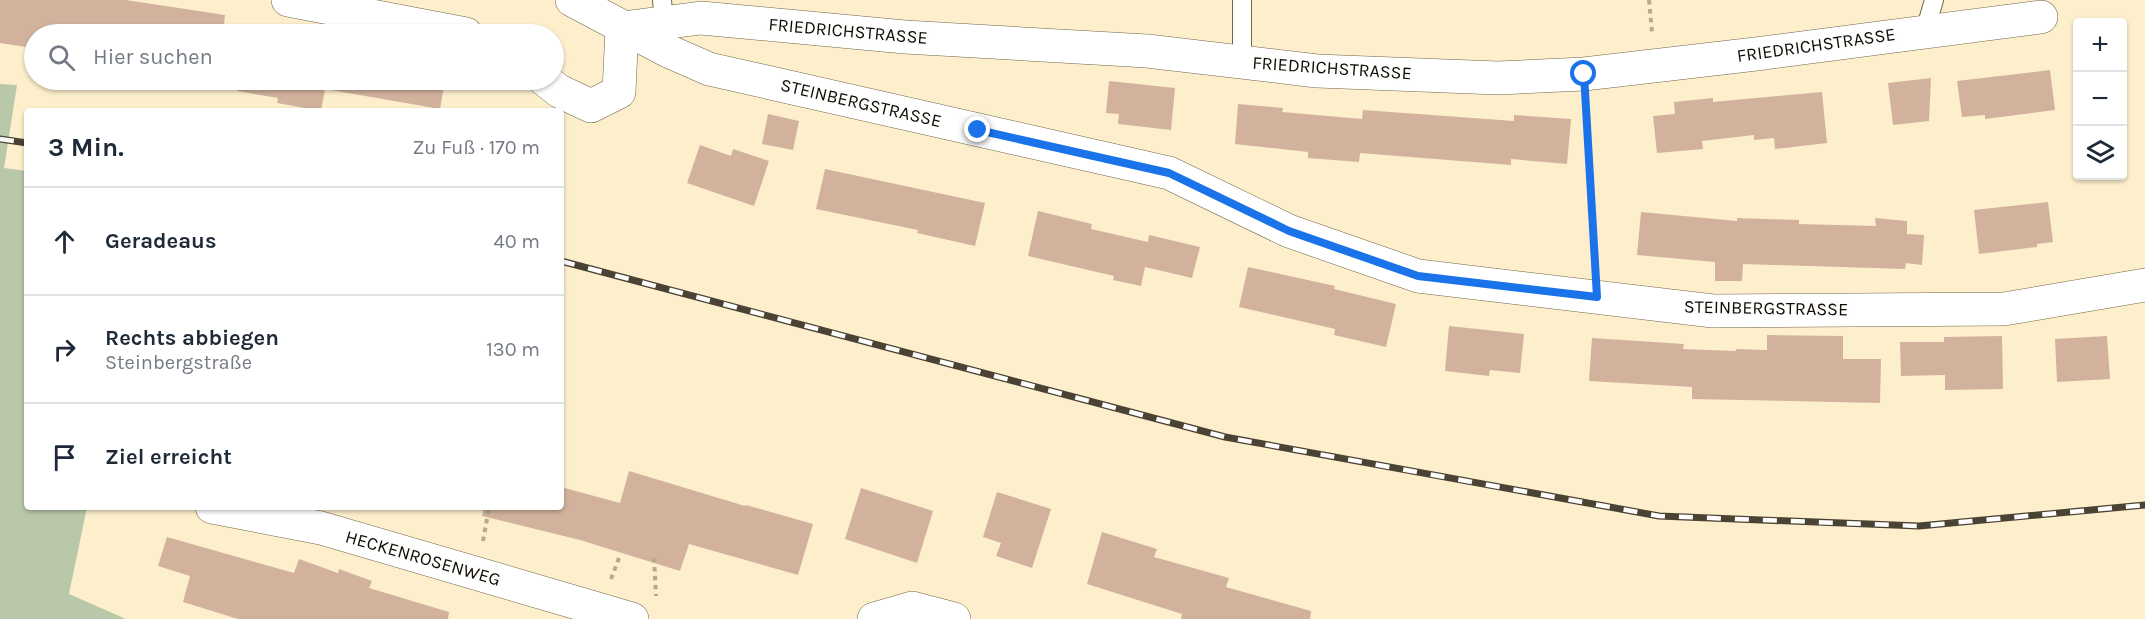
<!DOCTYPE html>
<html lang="de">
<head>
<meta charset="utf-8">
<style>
  body { margin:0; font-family:Karla,sans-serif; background:#f6f6f7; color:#1f2937 }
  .controls { position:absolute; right:18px; top:18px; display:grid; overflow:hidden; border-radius:6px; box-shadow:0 2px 4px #0004 }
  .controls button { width:54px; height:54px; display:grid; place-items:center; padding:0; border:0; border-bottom:2px solid #e0e1e3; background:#fff; color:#1f2937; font:30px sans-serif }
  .stop { position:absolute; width:18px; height:18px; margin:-14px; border:4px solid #1a73e8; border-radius:50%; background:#fff }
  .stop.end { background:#1a73e8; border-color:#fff; box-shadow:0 2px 6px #0008 }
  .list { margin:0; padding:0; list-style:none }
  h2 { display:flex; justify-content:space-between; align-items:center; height:78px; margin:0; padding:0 24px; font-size:26px }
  h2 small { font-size:20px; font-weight:400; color:#747a83 }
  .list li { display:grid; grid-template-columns:39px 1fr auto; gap:18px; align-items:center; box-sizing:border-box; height:108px; padding:0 24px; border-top:2px solid #e0e1e3 }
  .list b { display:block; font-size:22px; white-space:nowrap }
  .list p { margin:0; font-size:20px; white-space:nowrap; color:#747a83 }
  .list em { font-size:20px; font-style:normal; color:#747a83 }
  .icon { flex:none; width:33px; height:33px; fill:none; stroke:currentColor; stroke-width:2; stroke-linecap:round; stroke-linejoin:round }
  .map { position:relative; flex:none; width:2145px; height:619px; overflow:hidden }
  .search { position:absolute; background:#fff; box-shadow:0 2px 4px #0004; left:24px; top:24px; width:540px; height:66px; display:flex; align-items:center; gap:15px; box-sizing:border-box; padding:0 21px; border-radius:33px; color:#747a83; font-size:22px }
  .panel { position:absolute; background:#fff; box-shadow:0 2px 4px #0004; left:24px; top:108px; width:540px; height:402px; border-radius:6px }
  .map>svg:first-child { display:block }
</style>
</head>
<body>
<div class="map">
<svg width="2145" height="619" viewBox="0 0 2145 619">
  <rect width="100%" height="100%" fill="#fdefcc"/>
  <!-- green -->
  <path fill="#bac8aa" d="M 0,84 L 17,85 L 4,168 L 27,171 L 27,507 L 87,507 L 69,594 L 126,619 L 0,619 Z"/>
  <!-- building -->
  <g fill="#d2b29d">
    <path d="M 0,0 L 126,0 L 225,15 L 224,25 L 278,34 L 34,34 L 34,48 L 0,43 Z"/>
    <path d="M 2050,70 L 2055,110 L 1985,119 L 1985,115 L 1962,117 L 1957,81 Z"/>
    <path d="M 1931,78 L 1929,121 L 1893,125 L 1888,83 Z"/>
    <path d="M 185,80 L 445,80 L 440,109 L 325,89 L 321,111 L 277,103 L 278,98 L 237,91 L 238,87 Z"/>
    <path d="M 1109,81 L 1175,88 L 1171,130 L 1118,124 L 1119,114 L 1106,113 Z"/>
    <path d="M 1822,92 L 1827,143 L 1775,149 L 1774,138 L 1754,140 L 1754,135 L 1702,141 L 1703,149 L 1657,153 L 1653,116 L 1675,114 L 1674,102 L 1713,98 L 1713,102 Z"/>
    <path d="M 1238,104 L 1283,108 L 1282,112 L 1362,119 L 1363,110 L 1514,121 L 1514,115 L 1571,119 L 1567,164 L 1511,159 L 1511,165 L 1360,153 L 1359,162 L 1308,158 L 1308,152 L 1235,144 Z"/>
    <path d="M 768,114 L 799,121 L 793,150 L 762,144 Z"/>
    <path d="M 700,145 L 731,156 L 733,149 L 769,161 L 754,206 L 687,183 Z"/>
    <path d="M 825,169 L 985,203 L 975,246 L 917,233 L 918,230 L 816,209 Z"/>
    <path d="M 2048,202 L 2053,242 L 2037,244 L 2037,247 L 1979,254 L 1974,210 Z"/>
    <path d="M 1038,211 L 1092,224 L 1091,229 L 1148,242 L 1149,235 L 1200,247 L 1192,278 L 1145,267 L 1141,286 L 1113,280 L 1114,276 L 1028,256 Z"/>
    <path d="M 1641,212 L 1737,221 L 1737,218 L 1799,220 L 1799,224 L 1876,226 L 1875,218 L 1907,221 L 1907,234 L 1924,235 L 1922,265 L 1906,263 L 1905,269 L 1743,264 L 1742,281 L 1715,281 L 1715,262 L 1637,255 Z"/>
    <path d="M 1248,267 L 1335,286 L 1334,289 L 1396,304 L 1386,347 L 1334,335 L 1335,329 L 1239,307 Z"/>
    <path d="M 1449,326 L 1524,334 L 1520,373 L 1490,370 L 1489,376 L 1445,371 Z"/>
    <path d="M 1767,335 L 1843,336 L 1843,359 L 1881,359 L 1880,403 L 1692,399 L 1692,387 L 1589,381 L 1592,338 L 1684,344 L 1683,349 L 1736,351 L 1736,349 L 1767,350 Z"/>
    <path d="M 2002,336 L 2003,389 L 1945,390 L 1945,375 L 1901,376 L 1900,342 L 1944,342 L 1944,337 Z"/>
    <path d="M 2107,336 L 2110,379 L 2057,382 L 2055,339 Z"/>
    <path d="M 629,471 L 745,506 L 746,505 L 813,524 L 798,575 L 689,544 L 680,571 L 580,540 L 482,516 L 484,507 L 561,507 L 561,487 L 620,503 Z"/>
    <path d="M 861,488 L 933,511 L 917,563 L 845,539 Z"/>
    <path d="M 997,492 L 1051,509 L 1032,568 L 996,556 L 1001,543 L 983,537 Z"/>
    <path d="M 1102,532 L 1157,549 L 1154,557 L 1229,578 L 1226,587 L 1311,611 L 1310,619 L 1181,619 L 1182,614 L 1087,584 Z"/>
    <path d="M 167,537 L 294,573 L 299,559 L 338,573 L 339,569 L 372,581 L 369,588 L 449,612 L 448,619 L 238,619 L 183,602 L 190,576 L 158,566 Z"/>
  </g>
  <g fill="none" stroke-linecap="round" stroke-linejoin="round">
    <!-- service casing -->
    <g stroke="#716547" stroke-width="20">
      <g id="service">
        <path d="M 662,0 L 664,23"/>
        <path d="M 1242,0 L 1242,62"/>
        <path d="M 1925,31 L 1934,0"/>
      </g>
    </g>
    <!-- minor casing -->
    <g stroke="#716547" stroke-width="34">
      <g id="minor">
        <path d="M 288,0 L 466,34"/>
        <path d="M 572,0 L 668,51 L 709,69 L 1169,173 L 1289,231 L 1418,276 L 1713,311 L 2004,309 L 2145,285"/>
        <path d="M 622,28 L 701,18 L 905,37 L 1147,51 L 1317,71 L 1498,78 L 1584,74 L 1756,54 L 2041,17"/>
        <path d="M 545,80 L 559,91 L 591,106 L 619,92 L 622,28"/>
        <path d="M 212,507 L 321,528 L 632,619"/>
        <path d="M 874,619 L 912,608 L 954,619"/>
      </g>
    </g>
    <!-- path -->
    <g stroke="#b5a98e" stroke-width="4" stroke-dasharray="4.5 4.5" stroke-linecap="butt">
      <path d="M 1649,0 L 1652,32"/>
      <path d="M 1586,107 L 1595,264"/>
      <path d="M 483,541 L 489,508 L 486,507"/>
      <path d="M 654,558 L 656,596"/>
      <path d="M 611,579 L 619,558"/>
    </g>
    <!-- service -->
    <use href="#service" stroke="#fff" stroke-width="18"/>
    <!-- minor -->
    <use href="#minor" stroke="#fff" stroke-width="33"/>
    <!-- rail casing -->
    <g stroke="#4a4233" stroke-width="7">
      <g id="rail">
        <path d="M 0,139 L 27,143"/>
        <path d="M 561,261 L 1225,437 L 1659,516 L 1919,526 L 2145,505"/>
      </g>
    </g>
    <!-- rail -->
    <use href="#rail" stroke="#fdfdfd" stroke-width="4.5" stroke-dasharray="14" stroke-linecap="butt"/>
  </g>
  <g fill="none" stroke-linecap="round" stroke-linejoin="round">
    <!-- route -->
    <path stroke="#1a73e8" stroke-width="8" d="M 978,130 L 1169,173 L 1289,231 L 1418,276 L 1597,297 L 1584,74"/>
  </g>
  <g text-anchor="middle" stroke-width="4.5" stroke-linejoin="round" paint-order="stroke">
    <!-- street labels -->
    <g font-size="18" fill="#110c03" stroke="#fdfdfd">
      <text transform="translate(848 31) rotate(5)" y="6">FRIEDRICHSTRASSE</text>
      <text transform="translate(1816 45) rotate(-8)" y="6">FRIEDRICHSTRASSE</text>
      <text transform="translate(1332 68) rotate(4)" y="6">FRIEDRICHSTRASSE</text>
      <text transform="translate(861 103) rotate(13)" y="6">STEINBERGSTRASSE</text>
      <text transform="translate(1766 308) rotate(1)" y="6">STEINBERGSTRASSE</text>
      <text transform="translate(423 558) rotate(16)" y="6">HECKENROSENWEG</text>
    </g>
  </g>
</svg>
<div class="controls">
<button>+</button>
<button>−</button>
<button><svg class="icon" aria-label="layers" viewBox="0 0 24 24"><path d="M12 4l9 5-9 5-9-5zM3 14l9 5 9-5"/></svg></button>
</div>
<div class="stop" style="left:1584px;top:74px"></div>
<div class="stop end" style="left:978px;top:130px"></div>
<div class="search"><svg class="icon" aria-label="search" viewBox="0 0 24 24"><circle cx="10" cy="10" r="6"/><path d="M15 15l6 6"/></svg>Hier suchen</div>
<section class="panel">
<h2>3 Min.<small>Zu Fuß · 170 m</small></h2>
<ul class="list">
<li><svg class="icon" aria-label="ahead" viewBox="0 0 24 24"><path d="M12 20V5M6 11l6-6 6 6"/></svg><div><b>Geradeaus</b></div><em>40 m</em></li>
<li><svg class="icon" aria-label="right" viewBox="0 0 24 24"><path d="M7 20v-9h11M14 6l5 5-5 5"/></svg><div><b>Rechts abbiegen</b><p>Steinbergstraße</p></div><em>130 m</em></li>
<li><svg class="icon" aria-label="arrive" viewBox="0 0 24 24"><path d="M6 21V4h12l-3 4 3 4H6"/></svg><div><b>Ziel erreicht</b></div></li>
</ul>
</section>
</div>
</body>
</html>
